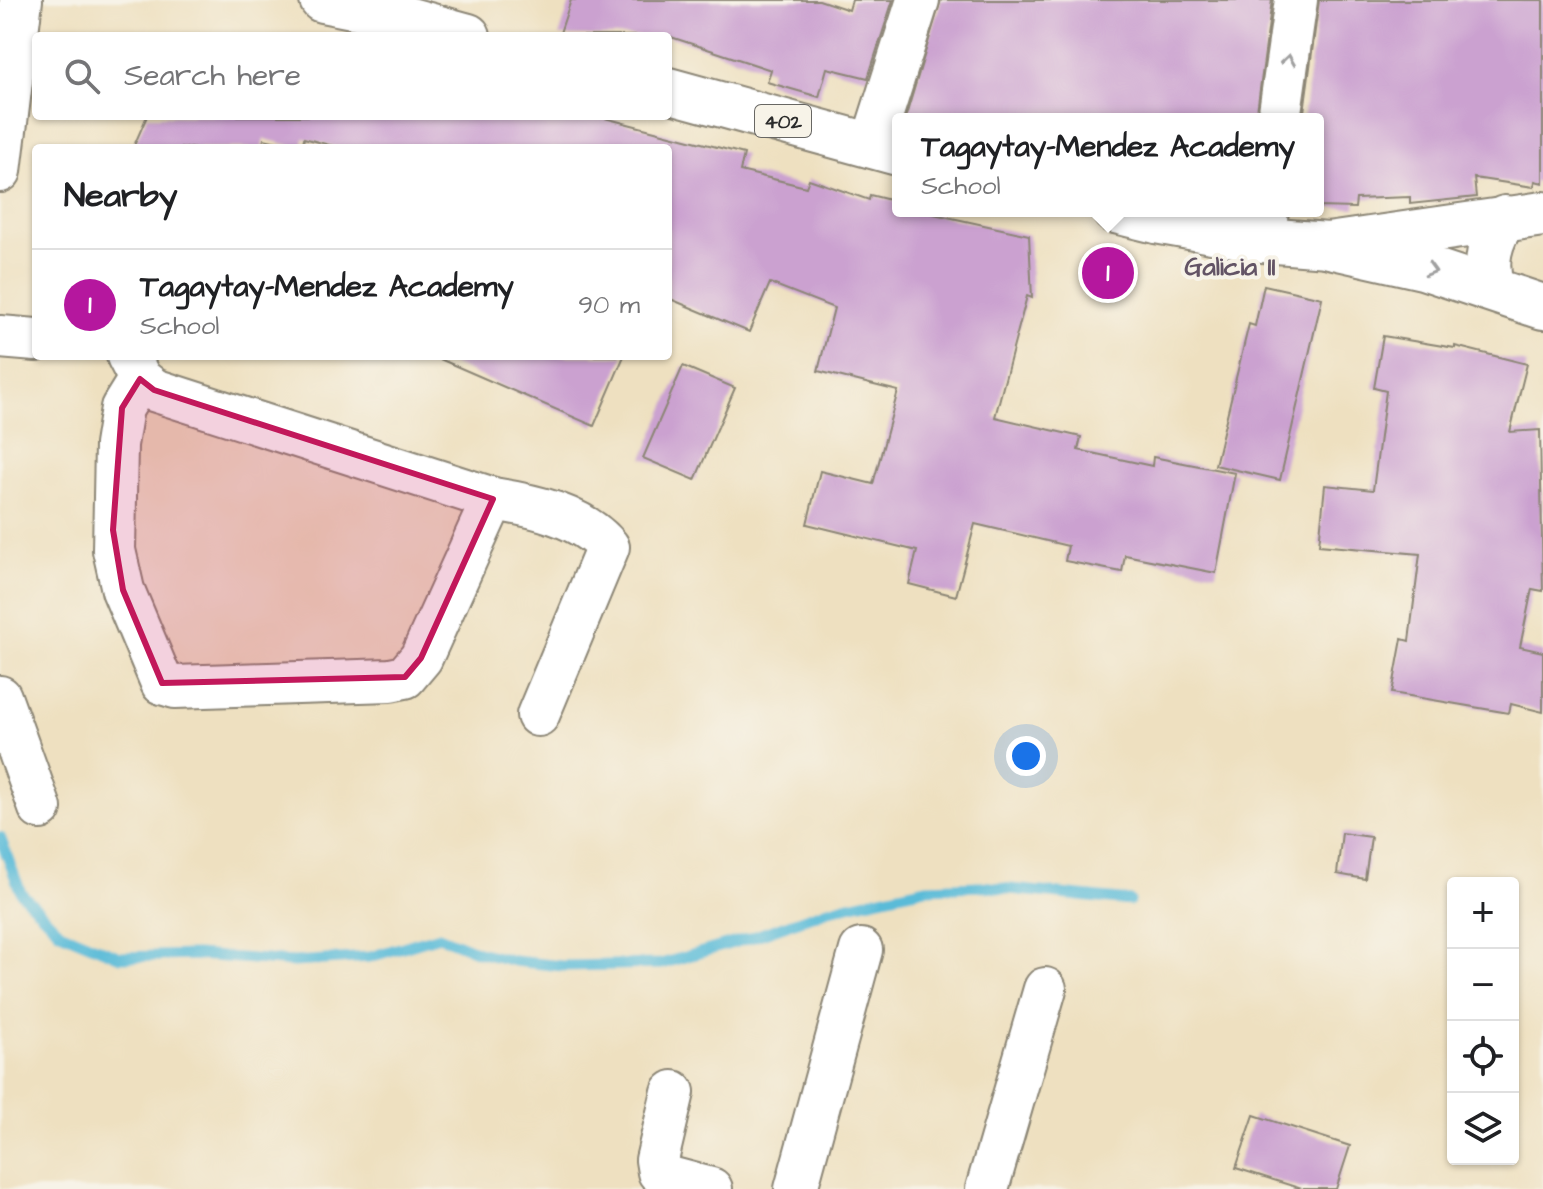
<!DOCTYPE html>
<html lang="en">
<head>
<meta charset="utf-8">
<style>
  body { margin:0; font-family:"Architects Daughter",sans-serif; background:#f2f2f2; color:#202124 }
  .controls { position:absolute; right:24px; bottom:24px; display:grid; overflow:hidden; border-radius:8px; box-shadow:0 2px 6px #0004 }
  .controls button { width:72px; height:72px; display:grid; place-items:center; padding:0; border:0; border-bottom:2px solid #e0e0e0; background:#fff; color:#202124; font:40px sans-serif }
  .you { position:absolute; left:1026px; top:756px; width:28px; height:28px; margin:-20px; border:6px solid #fff; border-radius:50%; background:#1a73e8; box-shadow:0 0 0 12px #1a73e833 }
  .badge { display:grid; place-items:center; width:52px; height:52px; border-radius:50%; background:#b5179e; color:#fff; font-size:26px; font-weight:700 }
  .pin { position:absolute; translate:-50% -50%; border:4px solid #fff; box-shadow:0 2px 8px #0006 }
  .popup { position:absolute; left:892px; top:113px; width:432px; height:104px; box-sizing:border-box; display:grid; place-content:center; border-radius:8px; background:#fff; filter:drop-shadow(0 2px 6px #0005); font-size:26px; white-space:nowrap; color:#757577 }
  .popup b { font-size:30px; color:#202124 }
  .popup::after { content:''; position:absolute; left:50%; top:100%; margin-left:-16px; border:16px solid transparent; border-top-color:#fff }
  .list { margin:0; padding:0; list-style:none }
  h2 { display:flex; justify-content:space-between; align-items:center; height:104px; margin:0; padding:0 32px; font-size:34px }
  h2 small { font-size:26px; font-weight:400; color:#757577 }
  .list li { display:grid; grid-template-columns:52px 1fr auto; gap:24px; align-items:center; box-sizing:border-box; height:112px; padding:0 32px; border-top:2px solid #e0e0e0 }
  .list b { display:block; font-size:30px; white-space:nowrap }
  .list p { margin:0; font-size:26px; white-space:nowrap; color:#757577 }
  .list em { font-size:26px; font-style:normal; color:#757577 }
  .icon { flex:none; width:44px; height:44px; fill:none; stroke:currentColor; stroke-width:2; stroke-linecap:round; stroke-linejoin:round }
  .map { position:relative; flex:none; width:1543px; height:1189px; overflow:hidden }
  .search { position:absolute; background:#fff; box-shadow:0 2px 6px #0004; left:32px; top:32px; width:640px; height:88px; display:flex; align-items:center; gap:20px; box-sizing:border-box; padding:0 28px; border-radius:8px; color:#757577; font-size:30px }
  .panel { position:absolute; background:#fff; box-shadow:0 2px 6px #0004; left:32px; top:144px; width:640px; height:216px; border-radius:8px }
  .map>svg:first-child { display:block }
</style>
</head>
<body>
<div class="map">
<svg width="1543" height="1189" viewBox="0 0 1543 1189">
  <rect width="100%" height="100%" fill="#f7f3e8"/>
  <filter id="ink" filterUnits="userSpaceOnUse"><feTurbulence type="fractalNoise" baseFrequency=".0125" numOctaves="2"/><feDisplacementMap in="SourceGraphic" scale="16" xChannelSelector="R" yChannelSelector="G"/><feConvolveMatrix kernelMatrix="1 2 1 2 8 2 1 2 1" color-interpolation-filters="sRGB"/></filter>
  <filter id="wash" filterUnits="userSpaceOnUse"><feTurbulence type="fractalNoise" baseFrequency=".006" numOctaves="4" result="noise"/><feDisplacementMap in="SourceGraphic" scale="32" xChannelSelector="R" yChannelSelector="G"/><feGaussianBlur stdDeviation="1.8" result="paint"/><feColorMatrix in="noise" values="0 0 0 0 0 0 0 0 0 0 0 0 0 0 0 0 0 1.4 0 .05"/><feComposite in="paint" operator="in"/></filter>
  <g filter="url(#wash)">
    <rect width="100%" height="100%" fill="#eee0c0"/>
    <g fill="none" stroke-linecap="round" stroke-linejoin="round">
      <!-- stream -->
      <path stroke="#5abbd8" stroke-width="11" d="M 0,837 L 21,893 L 60,932 L 120,957 L 196,955 L 294,962 L 370,957 L 439,936 L 478,952 L 514,961 L 562,966 L 661,964 L 750,938 L 831,909 L 926,888 L 980,886 L 1130,901"/>
    </g>
    <g id="blocks">
      <!-- building -->
      <g fill="#cba1d0">
        <path d="M 571,0 L 819,0 L 849,10 L 852,0 L 893,0 L 868,78 L 827,68 L 819,97 L 767,82 L 771,70 L 668,36 L 559,36 Z"/>
        <path d="M 941,0 L 1272,0 L 1256,119 L 905,119 Z"/>
        <path d="M 1319,0 L 1543,0 L 1543,183 L 1535,181 L 1534,187 L 1474,178 L 1476,197 L 1410,204 L 1410,197 L 1356,199 L 1355,208 L 1318,207 L 1318,119 L 1303,119 Z"/>
        <path d="M 147,116 L 597,116 L 744,154 L 740,171 L 806,187 L 809,179 L 869,200 L 870,195 L 898,202 L 898,211 L 920,211 L 1029,235 L 1032,298 L 1027,296 L 995,417 L 1081,437 L 1078,450 L 1152,466 L 1153,457 L 1235,473 L 1216,573 L 1125,555 L 1122,572 L 1065,561 L 1068,546 L 975,524 L 956,596 L 909,584 L 917,551 L 807,524 L 820,471 L 873,484 L 898,391 L 818,371 L 834,308 L 770,283 L 749,332 L 668,298 L 668,148 L 340,148 L 304,138 L 302,148 L 264,139 L 262,148 L 133,148 Z"/>
        <path d="M 1264,285 L 1322,298 L 1280,480 L 1215,465 L 1249,324 L 1255,326 Z"/>
        <path d="M 1383,336 L 1455,348 L 1455,346 L 1527,364 L 1510,432 L 1540,430 L 1543,591 L 1532,589 L 1520,647 L 1543,652 L 1543,712 L 1511,704 L 1509,713 L 1392,693 L 1402,639 L 1409,641 L 1420,554 L 1319,545 L 1325,485 L 1373,490 L 1386,391 L 1374,388 Z"/>
        <path d="M 433,356 L 624,356 L 594,426 Z"/>
        <path d="M 683,366 L 735,388 L 695,480 L 643,458 Z"/>
        <path d="M 1342,833 L 1371,837 L 1365,879 L 1337,874 Z"/>
        <path d="M 1254,1115 L 1350,1146 L 1336,1189 L 1302,1189 L 1236,1168 Z"/>
      </g>
    </g>
  </g>
  <g filter="url(#ink)">
    <use href="#blocks" fill-opacity="0" stroke="#8c8676" stroke-width="2"/>
    <g fill="none" stroke-linecap="round" stroke-linejoin="round">
      <!-- street casing -->
      <g stroke="#8c8676" stroke-width="46">
        <g id="street">
          <path d="M 1279,119 L 1296,0"/>
          <path d="M 872,145 L 918,0"/>
          <path d="M 0,171 L 21,0"/>
          <path d="M 1263,240 L 1267,211"/>
          <path d="M 0,337 L 36,340"/>
          <path d="M 128,356 L 140,379 L 154,390 L 493,499 C 532,505 581,515 608,547 L 538,715"/>
          <path d="M 140,379 L 122,408 L 116,445 L 114,550 L 123,590 L 162,683 L 175,687 L 390,680 L 405,677 L 421,658 L 493,499"/>
          <path d="M 0,697 L 40,808"/>
          <path d="M 673,1092 L 657,1160 L 659,1172 L 666,1177 L 711,1189"/>
          <path d="M 796,1189 L 861,950"/>
          <path d="M 987,1189 L 1045,989"/>
        </g>
      </g>
      <!-- secondary casing -->
      <g stroke="#8c8676" stroke-width="48">
        <path id="secondary" d="M 1330,246 L 1423,267 L 1543,307"/>
      </g>
      <!-- primary casing -->
      <g stroke="#8c8676" stroke-width="48">
        <g id="primary">
          <path d="M 322,0 L 377,11 L 468,36"/>
          <path d="M 668,90 L 898,153"/>
          <path d="M 1115,211 L 1156,221 L 1263,240 L 1328,245 L 1543,214"/>
          <path d="M 1492,289 C 1484,262 1489,241 1505,218"/>
        </g>
      </g>
      <!-- street -->
      <use href="#street" stroke="#fff" stroke-width="42"/>
      <!-- secondary -->
      <use href="#secondary" stroke="#fff" stroke-width="44"/>
      <!-- primary -->
      <use href="#primary" stroke="#fff" stroke-width="44"/>
    </g>
    <!-- one-way arrows -->
    <defs><path id="oneway-chevron" d="M-2-3.5L2.5 0L-2 3.5" fill="none" stroke-width="1.6" stroke-linecap="round" stroke-linejoin="round" transform="scale(2)"/></defs>
    <g stroke="#a0a0a0">
      <use href="#oneway-chevron" transform="translate(1288 60) rotate(-82)"/>
      <use href="#oneway-chevron" transform="translate(1431 270) rotate(16)"/>
    </g>
  </g>
  <!-- marked area -->
  <path fill="#c2185b" fill-opacity="0.2" stroke="#c2185b" stroke-width="6" stroke-linejoin="round" d="M 140,379 L 154,390 L 493,499 L 421,658 L 405,677 L 162,683 L 123,590 L 113,530 L 122,408 Z"/>
  <g text-anchor="middle" stroke-width="8" stroke-linejoin="round" paint-order="stroke">
    <!-- shield labels -->
    <rect fill="#f7f3e8" stroke="#686764" stroke-width="2" x="755" y="105" width="56" height="32" rx="6"/>
    <g font-size="20" font-weight="bold" fill="#2b2b2b">
      <text x="783" y="128">402</text>
    </g>
    <!-- quarter labels -->
    <g font-size="26" font-weight="bold" fill="#635465" stroke="#f7f3e8">
      <text x="1230" y="275">Galicia II</text>
    </g>
  </g>
</svg>
<div class="controls">
<button>+</button>
<button>−</button>
<button><svg class="icon" aria-label="locate" viewBox="0 0 24 24"><circle cx="12" cy="12" r="6"/><path d="M12 2v4M12 18v4M2 12h4M18 12h4"/></svg></button>
<button><svg class="icon" aria-label="layers" viewBox="0 0 24 24"><path d="M12 4l9 5-9 5-9-5zM3 14l9 5 9-5"/></svg></button>
</div>
<div class="you"></div>
<div class="pin badge" style="left:1108px;top:273px">1</div>
<div class="popup"><b>Tagaytay-Mendez Academy</b>School</div>
<div class="search"><svg class="icon" aria-label="search" viewBox="0 0 24 24"><circle cx="10" cy="10" r="6"/><path d="M15 15l6 6"/></svg>Search here</div>
<section class="panel">
<h2>Nearby<small></small></h2>
<ul class="list">
<li><span class="badge">1</span><div><b>Tagaytay-Mendez Academy</b><p>School</p></div><em>90 m</em></li>
</ul>
</section>
</div>
</body>
</html>
